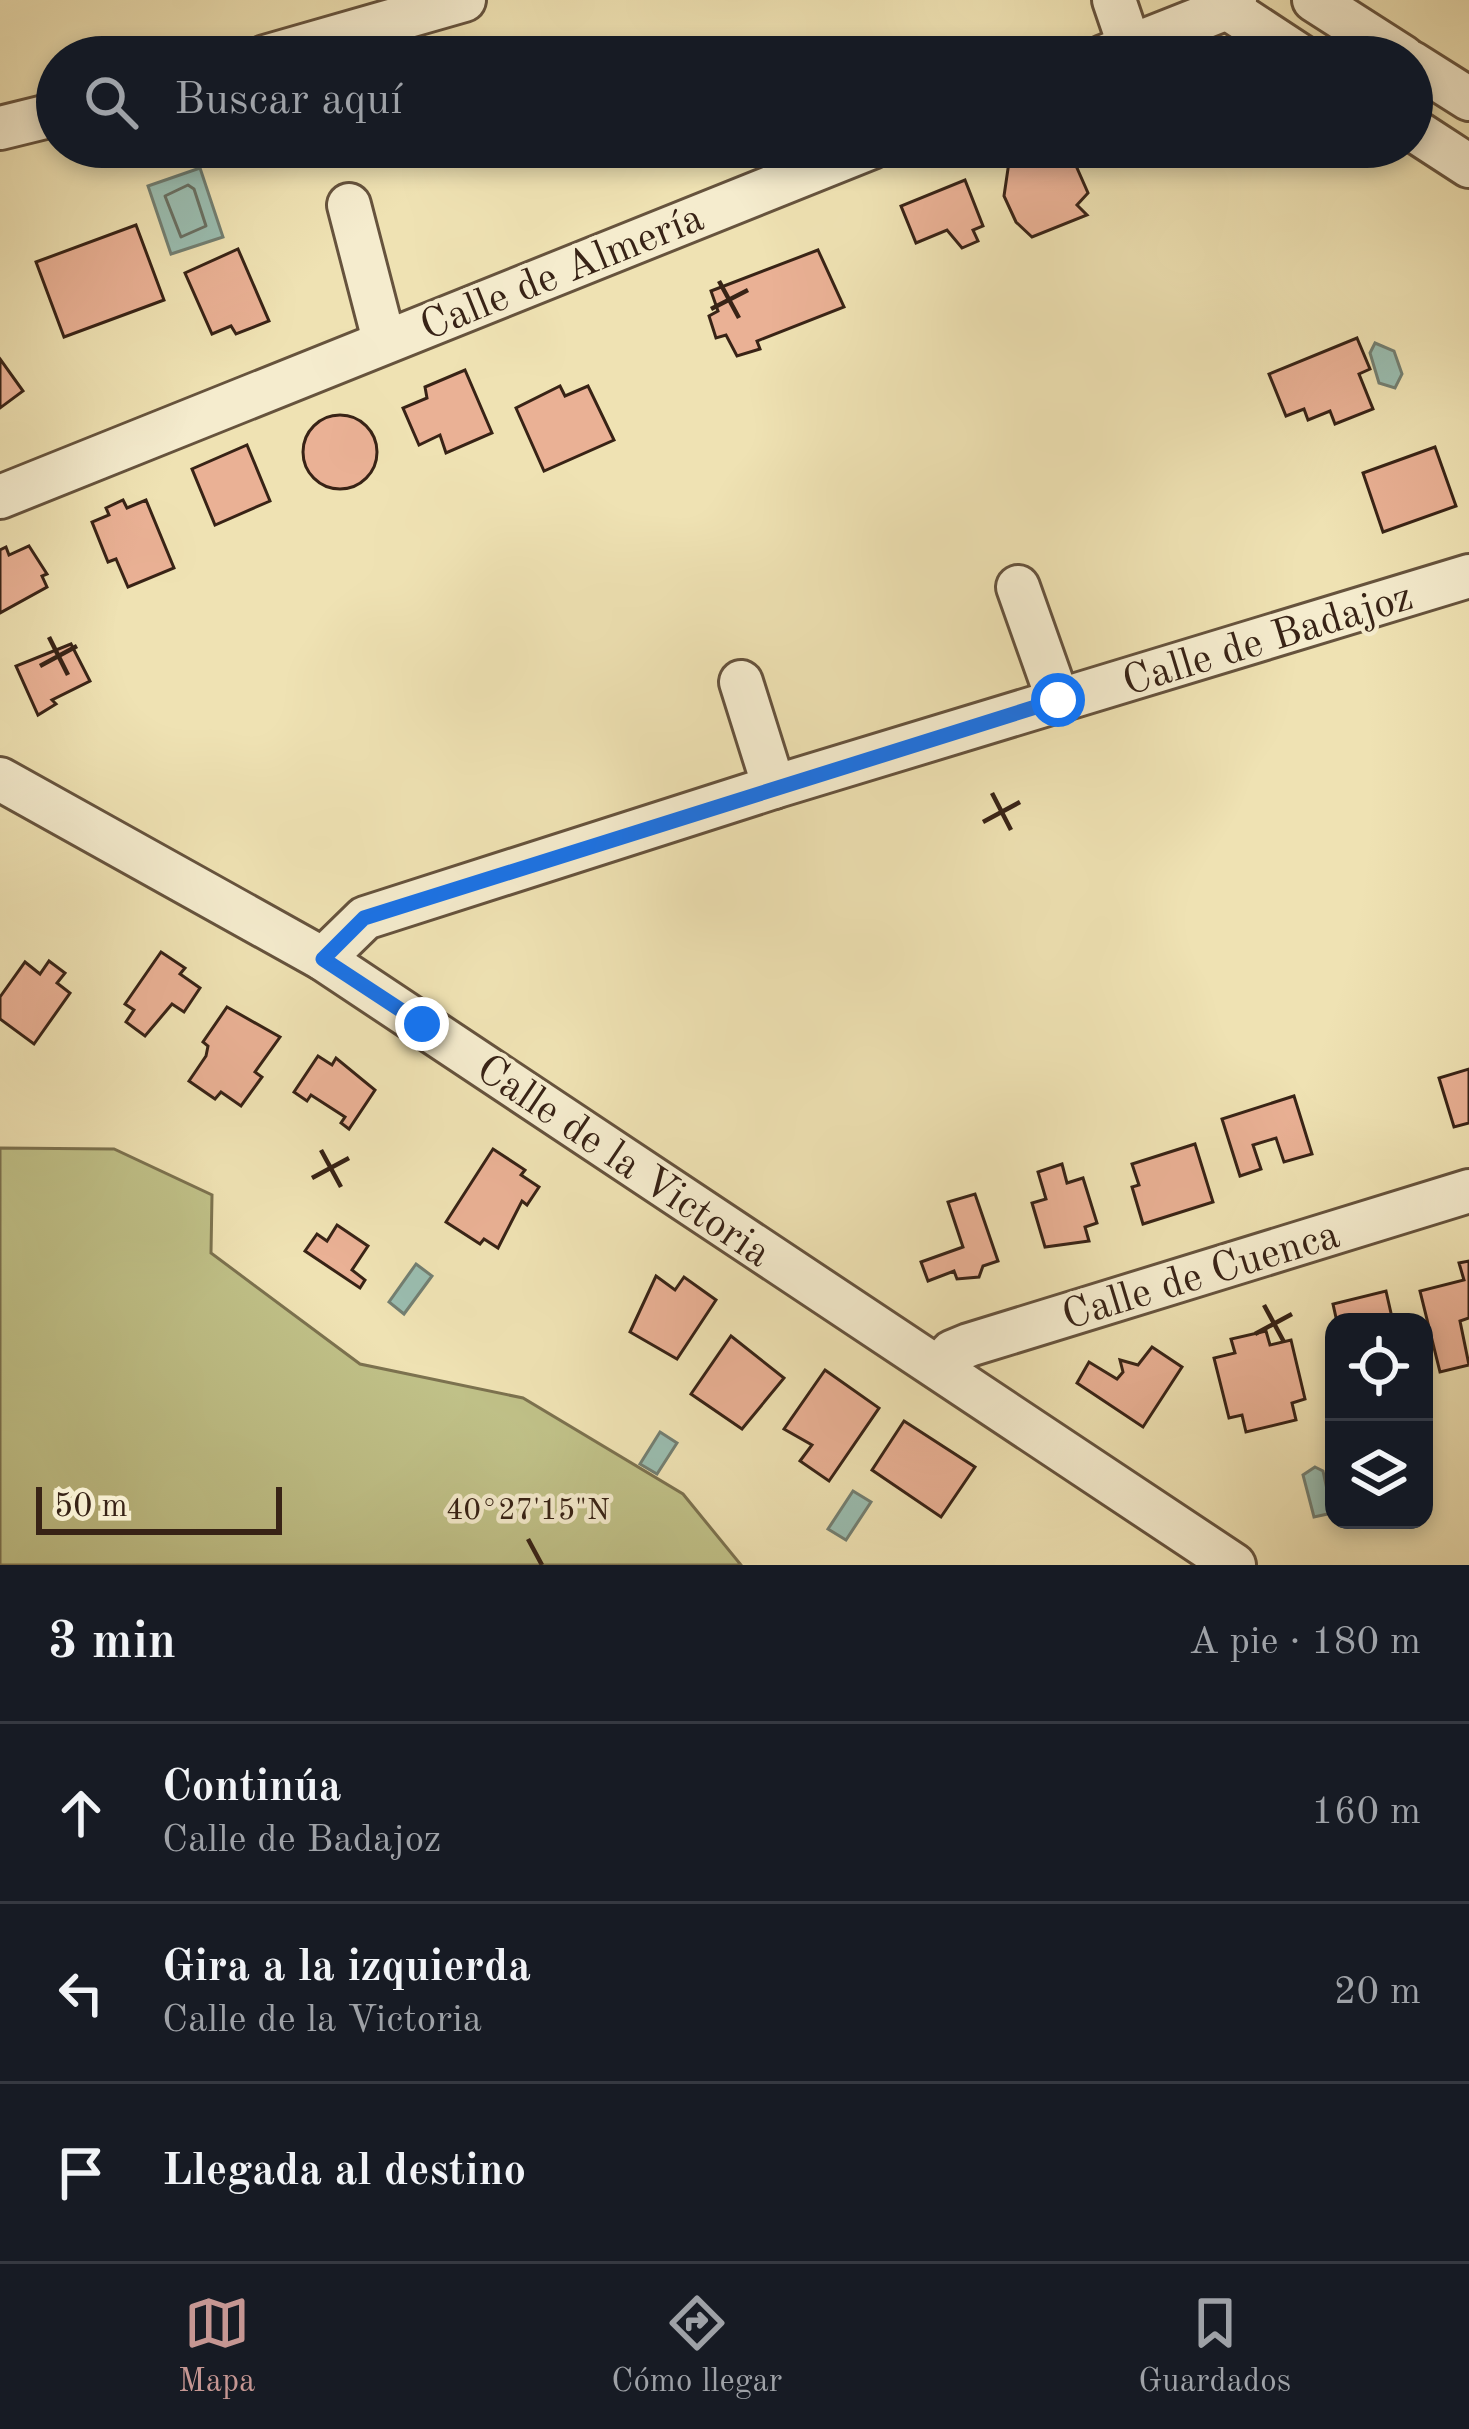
<!DOCTYPE html>
<html lang="es">
<head>
<meta charset="utf-8">
<style>
  body { margin:0; font-family:"Old Standard TT",serif; background:#242831; color:#f1f3f6 }
  .controls { position:absolute; right:36px; bottom:36px; display:grid; overflow:hidden; border-radius:24px; box-shadow:0 6px 18px #0003 }
  .controls button { width:108px; height:108px; display:grid; place-items:center; padding:0; border:0; border-bottom:3px solid #363941; background:#171b24; color:#f1f3f6; font:60px sans-serif }
  .scale { position:absolute; left:36px; bottom:30px; width:246px; box-sizing:border-box; padding-left:12px; border:6px solid #382316; border-top:0; font-size:33px; line-height:42px; white-space:nowrap; color:#382316; -webkit-text-stroke:9px #f5ecce; paint-order:stroke }
  .stop { position:absolute; width:36px; height:36px; margin:-27px; border:9px solid #1a73e8; border-radius:50%; background:#fff }
  .stop.end { background:#1a73e8; border-color:#fff; box-shadow:0 3px 12px #0008 }
  .list { margin:0; padding:0; list-style:none }
  h2 { display:flex; justify-content:space-between; align-items:center; height:156px; margin:0; padding:0 48px; font-size:51px }
  h2 small { font-size:39px; font-weight:400; color:#9ea1a6 }
  .list li { display:grid; grid-template-columns:78px 1fr auto; gap:36px; align-items:center; box-sizing:border-box; height:180px; padding:0 48px; border-top:3px solid #363941 }
  .list b { display:block; font-size:45px; white-space:nowrap }
  .list p { margin:0; font-size:39px; white-space:nowrap; color:#9ea1a6 }
  .list em { font-size:39px; font-style:normal; color:#9ea1a6 }
  .icon { flex:none; width:66px; height:66px; fill:none; stroke:currentColor; stroke-width:2; stroke-linecap:round; stroke-linejoin:round }
  .map { position:relative; flex:none; width:1469px; height:1565px; overflow:hidden }
  .search { position:absolute; background:#171b24; box-shadow:0 6px 18px #0003; left:36px; right:36px; top:36px; height:132px; display:flex; align-items:center; gap:30px; box-sizing:border-box; padding:0 42px; border-radius:66px; color:#9ea1a6; font-size:45px }
  .sheet { height:696px; background:#171b24 }
  nav { display:flex; justify-content:space-around; align-items:center; box-sizing:border-box; height:168px; border-top:3px solid #363941; background:#171b24; font-size:33px; color:#9ea1a6 }
  nav a { display:grid; justify-items:center; gap:6px }
  nav .on { color:#c59692 }
  .map>svg:first-child { display:block }
</style>
</head>
<body>
<div class="map">
<svg width="1469" height="1565" viewBox="0 0 1469 1565">
  <rect width="100%" height="100%" fill="#efe2b3"/>
  <filter id="stains"><feTurbulence type="fractalNoise" baseFrequency=".00167" numOctaves="4"/><feColorMatrix values="0 0 0 0 .2 0 0 0 0 .09 0 0 0 0 .02 0 0 0 .5 -.17"/></filter>
  <radialGradient id="worn" r=".72"><stop offset=".6" stop-color="#630" stop-opacity="0"/><stop offset="1" stop-color="#630" stop-opacity=".3"/></radialGradient>
  <!-- green -->
  <path fill="#c0c188" stroke="#7c724f" stroke-width="3" d="M 0,1148 L 114,1149 L 212,1195 L 211,1253 L 360,1364 L 523,1398 L 683,1494 L 741,1565 L 0,1565 Z"/>
  <!-- water -->
  <g fill="#9abdb0" stroke="#737f72" stroke-width="3">
    <path d="M 200,168 L 223,237 L 171,254 L 148,186 Z"/>
    <path d="M 1375,343 L 1394,351 L 1402,374 L 1395,388 L 1379,383 L 1370,353 Z"/>
    <path d="M 416,1264 L 432,1276 L 404,1314 L 389,1302 Z"/>
    <path d="M 660,1432 L 677,1443 L 657,1474 L 640,1464 Z"/>
    <path d="M 1315,1467 L 1323,1471 L 1332,1513 L 1314,1517 L 1303,1475 Z"/>
    <path d="M 853,1491 L 871,1502 L 846,1540 L 828,1529 Z"/>
  </g>
  <g fill="none" stroke-linecap="round" stroke-linejoin="round">
    <!-- shore -->
    <path stroke="#697063" stroke-width="3" d="M 188,185 L 194,189 L 206,226 L 181,237 L 165,196 Z"/>
  </g>
  <!-- building -->
  <g fill="#eab195" stroke="#382316" stroke-width="3">
    <path d="M 1030,147 L 1052,147 L 1057,158 L 1073,159 L 1088,193 L 1077,205 L 1087,215 L 1032,237 L 1016,222 L 1004,196 L 1010,155 Z"/>
    <path d="M 965,180 L 983,226 L 973,230 L 978,241 L 962,248 L 947,230 L 916,243 L 901,206 Z"/>
    <path d="M 136,225 L 164,300 L 64,337 L 36,262 Z"/>
    <path d="M 238,249 L 269,321 L 236,334 L 231,326 L 212,334 L 185,273 Z"/>
    <path d="M 818,250 L 844,307 L 757,341 L 760,349 L 737,356 L 726,335 L 716,338 L 709,316 L 718,311 L 711,291 Z"/>
    <path d="M 1357,338 L 1370,369 L 1359,374 L 1373,409 L 1335,424 L 1330,411 L 1308,420 L 1304,409 L 1286,416 L 1269,374 Z"/>
    <path d="M 0,359 L 23,391 L 0,408 Z"/>
    <path d="M 465,370 L 492,433 L 446,453 L 440,435 L 419,445 L 403,408 L 427,398 L 425,387 Z"/>
    <path d="M 560,386 L 565,396 L 588,386 L 614,440 L 544,471 L 516,408 Z"/>
    <circle cx="340" cy="452" r="37"/>
    <path d="M 247,445 L 270,501 L 215,525 L 192,469 Z"/>
    <path d="M 1435,447 L 1456,506 L 1383,532 L 1363,473 Z"/>
    <path d="M 123,500 L 127,508 L 146,500 L 174,568 L 128,587 L 116,559 L 108,562 L 92,522 L 109,515 L 106,508 Z"/>
    <path d="M 29,546 L 47,574 L 42,576 L 47,587 L 0,613 L 0,550 L 6,547 L 9,555 Z"/>
    <path d="M 71,644 L 90,681 L 52,700 L 56,704 L 38,715 L 16,666 Z"/>
    <path d="M 161,952 L 185,968 L 180,974 L 200,988 L 184,1012 L 172,1004 L 145,1036 L 126,1022 L 134,1010 L 125,1004 Z"/>
    <path d="M 49,961 L 65,973 L 57,983 L 70,993 L 34,1044 L 0,1019 L 0,997 L 25,962 L 40,974 Z"/>
    <path d="M 227,1007 L 280,1037 L 255,1072 L 262,1077 L 241,1106 L 221,1092 L 215,1099 L 189,1081 L 206,1056 L 208,1046 L 203,1042 Z"/>
    <path d="M 318,1056 L 332,1065 L 336,1058 L 375,1090 L 349,1129 L 341,1123 L 345,1117 L 311,1095 L 307,1101 L 294,1092 Z"/>
    <path d="M 1469,1069 L 1469,1123 L 1454,1127 L 1439,1078 Z"/>
    <path d="M 1294,1096 L 1312,1154 L 1284,1162 L 1276,1138 L 1253,1145 L 1261,1169 L 1240,1176 L 1222,1119 Z"/>
    <path d="M 1195,1144 L 1213,1202 L 1143,1224 L 1132,1187 L 1139,1185 L 1132,1164 Z"/>
    <path d="M 493,1149 L 525,1170 L 521,1175 L 539,1187 L 527,1205 L 522,1201 L 498,1248 L 484,1239 L 480,1244 L 446,1222 Z"/>
    <path d="M 1062,1164 L 1067,1183 L 1083,1178 L 1097,1223 L 1085,1227 L 1089,1241 L 1045,1247 L 1032,1203 L 1046,1199 L 1038,1172 Z"/>
    <path d="M 975,1194 L 998,1261 L 983,1266 L 979,1277 L 957,1279 L 954,1271 L 928,1281 L 921,1262 L 963,1247 L 948,1202 Z"/>
    <path d="M 337,1225 L 368,1246 L 352,1270 L 365,1280 L 360,1288 L 305,1251 L 317,1234 L 327,1241 Z"/>
    <path d="M 1469,1261 L 1469,1318 L 1460,1321 L 1469,1365 L 1440,1372 L 1420,1291 L 1464,1280 L 1459,1263 Z"/>
    <path d="M 656,1276 L 675,1290 L 684,1277 L 716,1300 L 677,1359 L 630,1332 Z"/>
    <path d="M 1386,1291 L 1393,1322 L 1337,1322 L 1333,1304 Z"/>
    <path d="M 1266,1331 L 1270,1345 L 1291,1340 L 1305,1399 L 1292,1403 L 1296,1420 L 1246,1432 L 1242,1415 L 1229,1418 L 1214,1358 L 1235,1353 L 1231,1339 Z"/>
    <path d="M 731,1336 L 784,1378 L 742,1429 L 691,1394 Z"/>
    <path d="M 1152,1347 L 1182,1367 L 1143,1427 L 1077,1383 L 1089,1362 L 1117,1379 L 1123,1372 L 1120,1360 L 1138,1365 Z"/>
    <path d="M 825,1370 L 879,1408 L 829,1481 L 800,1461 L 812,1445 L 784,1429 Z"/>
    <path d="M 904,1421 L 975,1467 L 941,1517 L 872,1470 Z"/>
  </g>
  <g fill="none" stroke-linecap="round" stroke-linejoin="round">
    <!-- minor casing -->
    <g stroke="#66533d" stroke-width="48">
      <g id="minor">
        <path d="M 1114,0 L 1130,47"/>
        <path d="M 1215,0 L 1302,57"/>
        <path d="M 1314,0 L 1403,57"/>
        <path d="M 265,57 L 464,0"/>
        <path d="M 1103,57 L 1227,8 L 1235,0"/>
        <path d="M 1412,63 L 1469,99"/>
        <path d="M 0,128 L 57,114"/>
        <path d="M 1412,129 L 1469,166"/>
        <path d="M 349,205 L 384,340"/>
        <path d="M 0,497 L 872,147"/>
        <path d="M 1018,587 L 1058,700"/>
        <path d="M 741,682 L 774,787"/>
        <path d="M 0,779 L 323,959 L 1234,1565"/>
        <path d="M 323,959 L 365,918 L 774,787 L 1469,576"/>
        <path d="M 939,1368 L 952,1352 L 969,1345 L 1469,1191"/>
      </g>
    </g>
    <!-- minor -->
    <use href="#minor" stroke="#f5ecce" stroke-width="42"/>
  </g>
  <g fill="none" stroke-linecap="round" stroke-linejoin="round">
    <!-- route -->
    <path stroke="#1a73e8" stroke-width="15" d="M 422,1024 L 323,959 L 364,918 L 1058,700"/>
  </g>
  <!-- ticks -->
  <path fill="none" stroke="#382316" stroke-width="4.5" d="M 719,281 L 739,318M 711,309 L 748,290M 49,637 L 68,675M 40,666 L 77,646M 992,793 L 1011,830M 983,822 L 1020,802M 321,1150 L 341,1187M 312,1178 L 349,1158M 1264,1305 L 1284,1342M 1255,1334 L 1292,1314M 528,1539 L 542,1565"/>
  <g text-anchor="middle" stroke-width="9" stroke-linejoin="round" paint-order="stroke">
    <!-- street labels -->
    <g font-size="42" fill="#382316" stroke="#f5ecce">
      <text transform="translate(561 270) rotate(-22)" y="15">Calle de Almería</text>
      <text transform="translate(1267 637) rotate(-17)" y="15">Calle de Badajoz</text>
      <text transform="translate(625 1159) rotate(34)" y="15">Calle de la Victoria</text>
      <text transform="translate(1200 1273) rotate(-17)" y="15">Calle de Cuenca</text>
    </g>
  </g>
  <g font-size="30" text-anchor="middle" fill="#382316" stroke="#f5ecce" stroke-width="9" stroke-linejoin="round" paint-order="stroke">
    <text x="528" y="1519">40°27'15"N</text>
  </g>
  <rect width="100%" height="100%" filter="url(#stains)"/>
  <rect width="100%" height="100%" fill="url(#worn)"/>
</svg>
<div class="controls">
<button><svg class="icon" aria-label="locate" viewBox="0 0 24 24"><circle cx="12" cy="12" r="6"/><path d="M12 2v4M12 18v4M2 12h4M18 12h4"/></svg></button>
<button><svg class="icon" aria-label="layers" viewBox="0 0 24 24"><path d="M12 4l9 5-9 5-9-5zM3 14l9 5 9-5"/></svg></button>
</div>
<div class="scale">50 m</div>
<div class="stop" style="left:1058px;top:700px"></div>
<div class="stop end" style="left:422px;top:1024px"></div>
<div class="search"><svg class="icon" aria-label="search" viewBox="0 0 24 24"><circle cx="10" cy="10" r="6"/><path d="M15 15l6 6"/></svg>Buscar aquí</div>
</div>
<section class="sheet">
<h2>3 min<small>A pie · 180 m</small></h2>
<ul class="list">
<li><svg class="icon" aria-label="ahead" viewBox="0 0 24 24"><path d="M12 20V5M6 11l6-6 6 6"/></svg><div><b>Continúa</b><p>Calle de Badajoz</p></div><em>160 m</em></li>
<li><svg class="icon" aria-label="left" viewBox="0 0 24 24"><path d="M17 20v-9H6M10 6l-5 5 5 5"/></svg><div><b>Gira a la izquierda</b><p>Calle de la Victoria</p></div><em>20 m</em></li>
<li><svg class="icon" aria-label="arrive" viewBox="0 0 24 24"><path d="M6 21V4h12l-3 4 3 4H6"/></svg><div><b>Llegada al destino</b></div></li>
</ul>
</section>
<nav>
<a class="on"><svg class="icon" aria-label="map" viewBox="0 0 24 24"><path d="M3 6l6-2 6 2 6-2v14l-6 2-6-2-6 2zM9 4v14M15 6v14"/></svg>Mapa</a>
<a><svg class="icon" aria-label="directions" viewBox="0 0 24 24"><path d="M12 3l9 9-9 9-9-9zM9 14v-3h6M13 9l2 2-2 2"/></svg>Cómo llegar</a>
<a><svg class="icon" aria-label="saved" viewBox="0 0 24 24"><path d="M7 4h10v16l-5-4-5 4z"/></svg>Guardados</a>
</nav>
</body>
</html>
